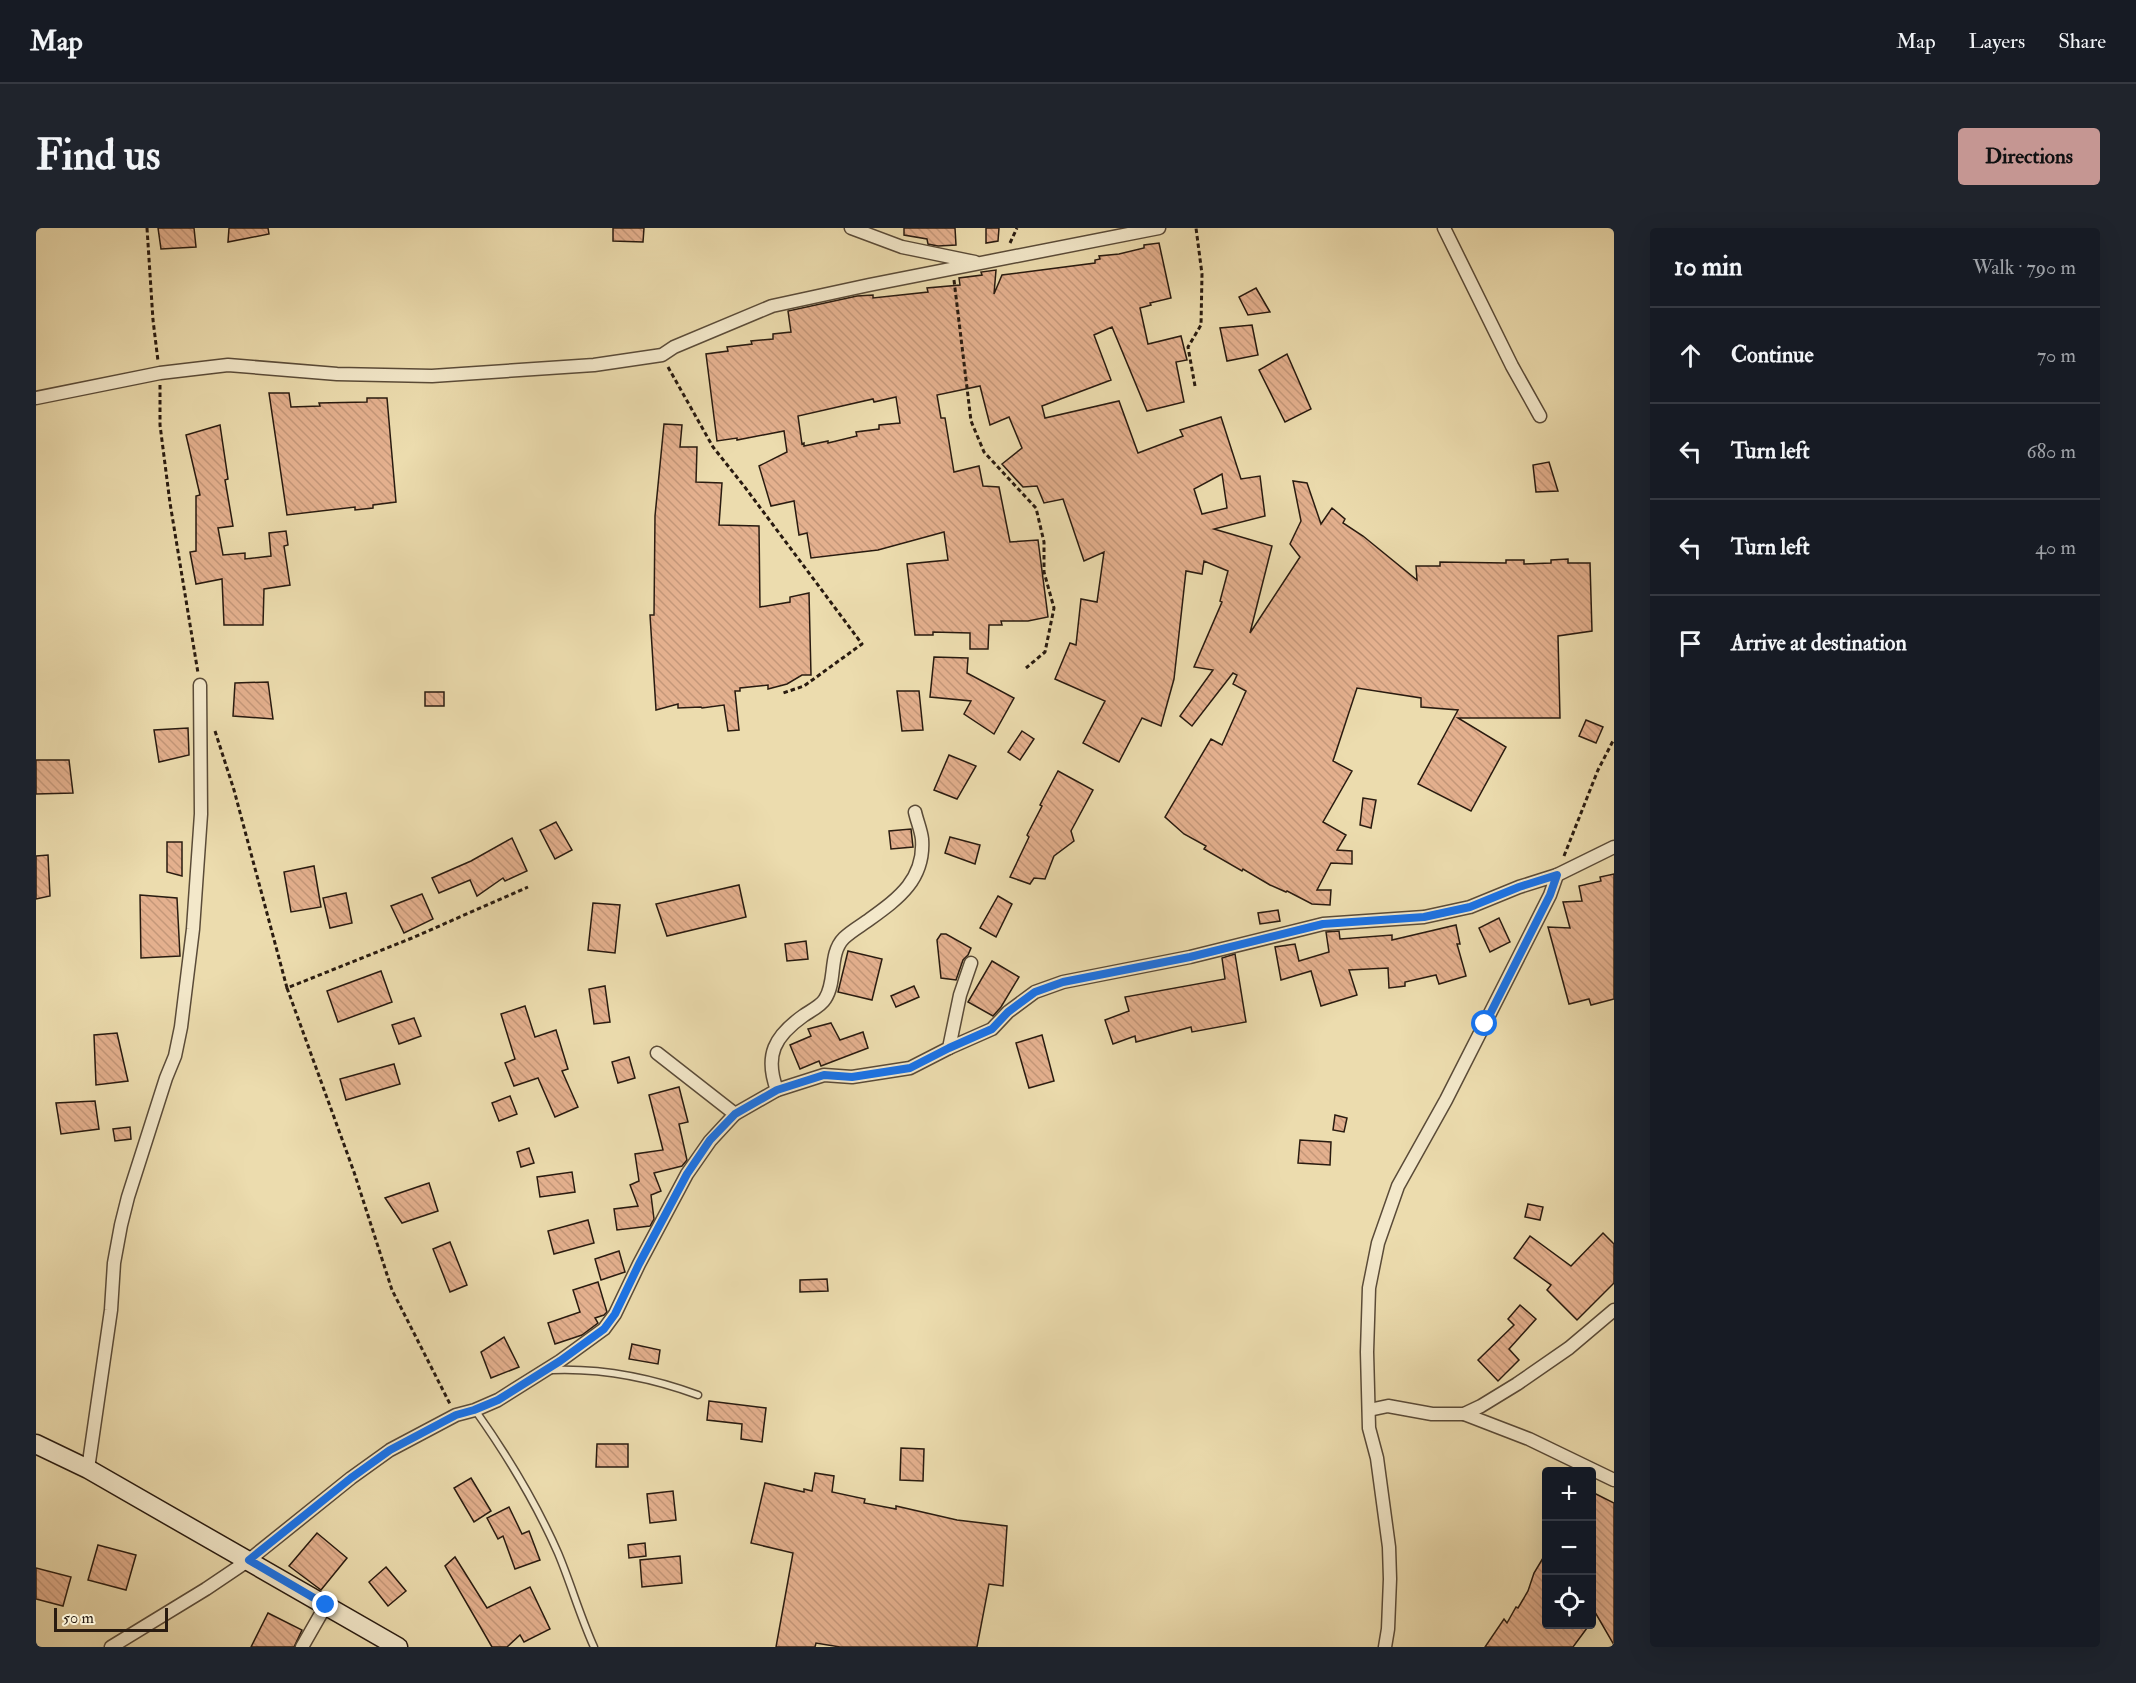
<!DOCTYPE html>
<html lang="en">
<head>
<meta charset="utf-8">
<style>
  body { margin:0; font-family:"IM FELL Double Pica",serif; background:#20242c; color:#f1f3f6 }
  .controls { position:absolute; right:18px; bottom:18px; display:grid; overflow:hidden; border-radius:6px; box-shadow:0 6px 24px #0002 }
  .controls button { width:54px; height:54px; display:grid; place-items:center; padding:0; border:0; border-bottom:2px solid #363941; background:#171b24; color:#f1f3f6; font:30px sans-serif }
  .scale { position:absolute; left:18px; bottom:15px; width:114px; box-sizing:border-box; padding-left:6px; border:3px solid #291b10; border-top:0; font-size:16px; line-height:21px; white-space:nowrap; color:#291b10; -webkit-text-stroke:4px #f3e8ca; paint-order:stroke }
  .stop { position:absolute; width:18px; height:18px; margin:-14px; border:4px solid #1a73e8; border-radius:50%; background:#fff }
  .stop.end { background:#1a73e8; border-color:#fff; box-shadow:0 2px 6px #0008 }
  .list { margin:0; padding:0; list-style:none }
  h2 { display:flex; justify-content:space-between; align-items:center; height:78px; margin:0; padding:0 24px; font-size:26px }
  h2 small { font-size:20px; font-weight:400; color:#9ea1a6 }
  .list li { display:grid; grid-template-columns:39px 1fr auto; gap:18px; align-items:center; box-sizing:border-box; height:96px; padding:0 24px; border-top:2px solid #363941 }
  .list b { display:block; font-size:22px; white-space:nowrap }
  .list em { font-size:20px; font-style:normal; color:#9ea1a6 }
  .icon { flex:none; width:33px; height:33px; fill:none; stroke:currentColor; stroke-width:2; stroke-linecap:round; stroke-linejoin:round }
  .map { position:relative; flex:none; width:1578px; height:1419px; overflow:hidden; border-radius:6px }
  header { display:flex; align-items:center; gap:36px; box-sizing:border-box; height:84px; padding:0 30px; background:#171b24; border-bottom:2px solid #363941 }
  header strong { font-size:28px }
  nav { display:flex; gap:33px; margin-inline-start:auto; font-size:21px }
  .intro { display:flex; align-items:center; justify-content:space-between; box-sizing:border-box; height:144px; padding:0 36px }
  h1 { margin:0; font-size:42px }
  .button { padding:15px 27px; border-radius:6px; background:#c59692; color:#111; font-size:21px; font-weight:700 }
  main { display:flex; gap:36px; padding:0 36px }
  aside { flex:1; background:#171b24; border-radius:6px; box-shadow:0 6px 24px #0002 }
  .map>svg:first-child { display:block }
</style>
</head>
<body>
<header>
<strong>Map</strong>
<nav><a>Map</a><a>Layers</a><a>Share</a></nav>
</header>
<div class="intro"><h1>Find us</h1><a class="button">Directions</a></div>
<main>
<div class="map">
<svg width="1578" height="1419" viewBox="0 0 1578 1419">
  <defs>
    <pattern id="building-back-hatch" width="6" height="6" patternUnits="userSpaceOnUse" patternTransform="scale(1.5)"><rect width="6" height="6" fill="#e4b08e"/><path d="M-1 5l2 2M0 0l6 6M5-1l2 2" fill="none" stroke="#c49779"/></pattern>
  </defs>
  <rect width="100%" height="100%" fill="#ecdcae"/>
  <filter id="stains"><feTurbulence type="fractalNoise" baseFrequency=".00333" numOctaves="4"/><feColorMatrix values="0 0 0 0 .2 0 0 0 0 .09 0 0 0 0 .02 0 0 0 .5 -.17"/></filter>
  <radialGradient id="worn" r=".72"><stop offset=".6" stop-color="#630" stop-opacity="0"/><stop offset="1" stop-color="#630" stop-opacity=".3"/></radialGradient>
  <!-- building -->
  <g fill="url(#building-back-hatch)" stroke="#291b10" stroke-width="1.5" fill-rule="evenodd">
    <path d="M 122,0 L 158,0 L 160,19 L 125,21 Z"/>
    <path d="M 193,0 L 232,0 L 233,6 L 192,14 Z"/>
    <path d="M 577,0 L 608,0 L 607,14 L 577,13 Z"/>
    <path d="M 868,0 L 919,0 L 920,17 L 902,18 L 892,16 L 891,11 L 868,7 Z"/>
    <path d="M 950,0 L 963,0 L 962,13 L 950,15 Z"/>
    <path d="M 1123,15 L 1135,70 L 1114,75 L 1115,77 L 1104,80 L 1112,116 L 1145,108 L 1151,132 L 1140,134 L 1148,174 L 1111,183 L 1076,99 L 1058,107 L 1075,152 L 1006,178 L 1009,190 L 1083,173 L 1102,225 L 1147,208 L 1144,202 L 1185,189 L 1205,251 L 1224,248 L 1229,288 L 1178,301 L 1236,318 L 1214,405 L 1264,329 L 1254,316 L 1265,293 L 1257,253 L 1271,255 L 1285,296 L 1296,280 L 1309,291 L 1307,295 L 1327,308 L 1381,352 L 1380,338 L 1404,338 L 1404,334 L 1470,335 L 1470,332 L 1488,332 L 1488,336 L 1515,335 L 1515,332 L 1532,331 L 1532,335 L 1554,335 L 1556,403 L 1522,408 L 1524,490 L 1422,490 L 1470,519 L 1435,583 L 1382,556 L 1422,482 L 1385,479 L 1385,470 L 1321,460 L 1297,533 L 1316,543 L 1287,594 L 1310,607 L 1301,622 L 1316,623 L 1316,636 L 1295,635 L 1281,662 L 1295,662 L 1294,677 L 1276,676 L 1251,663 L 1250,664 L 1234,657 L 1207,641 L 1206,643 L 1168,621 L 1170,618 L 1148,606 L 1129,589 L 1175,511 L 1186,517 L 1210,463 L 1197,456 L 1201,447 L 1197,445 L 1156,498 L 1144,488 L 1177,442 L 1158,439 L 1186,374 L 1184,373 L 1192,343 L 1168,333 L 1166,346 L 1150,343 L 1138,451 L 1125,498 L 1106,490 L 1083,534 L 1047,515 L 1069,473 L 1019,451 L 1034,415 L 1040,417 L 1045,371 L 1061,374 L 1068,324 L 1048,333 L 1027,271 L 1008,275 L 1001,258 L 987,259 L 966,236 L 986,220 L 973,189 L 954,197 L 944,158 L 901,167 L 905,190 L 909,190 L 918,244 L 943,238 L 947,258 L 963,259 L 974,314 L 1002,312 L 1012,389 L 992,393 L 965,393 L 966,397 L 953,397 L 952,421 L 934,421 L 934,405 L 897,404 L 897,407 L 879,407 L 871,336 L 912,332 L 908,304 L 842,322 L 775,330 L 771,305 L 763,307 L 758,273 L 735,278 L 723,238 L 751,224 L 748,203 L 701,212 L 701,210 L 681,213 L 670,126 L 692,123 L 691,119 L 716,116 L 715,113 L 737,111 L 737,106 L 755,104 L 752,83 L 821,68 L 837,67 L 837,70 L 892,64 L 891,60 L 924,57 L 923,50 L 946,47 L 945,44 L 960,42 L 958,66 L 966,47 L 1059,35 L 1059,32 L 1064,31 L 1063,28 L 1083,26 L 1108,20 L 1108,17 ZM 860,169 L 864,195 L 843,197 L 843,201 L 820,204 L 821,208 L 792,215 L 792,213 L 768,218 L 768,215 L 766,216 L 762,188 L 837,171 L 838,174 ZM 1186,246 L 1191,280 L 1166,286 L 1158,261 Z"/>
    <path d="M 1220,60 L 1234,84 L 1212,87 L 1203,69 Z"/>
    <path d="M 1216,97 L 1222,127 L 1191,133 L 1184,100 Z"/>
    <path d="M 1251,126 L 1275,181 L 1249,194 L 1223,142 Z"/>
    <path d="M 233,165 L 253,165 L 255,179 L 284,178 L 283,175 L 331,174 L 331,170 L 351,170 L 360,274 L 337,277 L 337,280 L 319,282 L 319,279 L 251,287 Z"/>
    <path d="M 628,196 L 646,197 L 644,219 L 661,219 L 660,254 L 686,255 L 683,297 L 723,298 L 724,379 L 754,374 L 754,369 L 773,365 L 775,447 L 766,447 L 751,456 L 732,461 L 732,457 L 704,460 L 704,463 L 699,463 L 703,502 L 692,503 L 688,477 L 666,480 L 665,479 L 642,480 L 642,476 L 620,482 L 614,387 L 618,387 L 619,288 Z"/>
    <path d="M 184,197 L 192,251 L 189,252 L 197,298 L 182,300 L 187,327 L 209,325 L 209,331 L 235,328 L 233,305 L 250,303 L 252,317 L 248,318 L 254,357 L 228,361 L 227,397 L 188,397 L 186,351 L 160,356 L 154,324 L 160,323 L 160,268 L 164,267 L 150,207 Z"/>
    <path d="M 1513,234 L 1522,263 L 1500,264 L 1497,237 Z"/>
    <path d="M 898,429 L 932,430 L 931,445 L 978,470 L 958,506 L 928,486 L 935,473 L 894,469 Z"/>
    <path d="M 232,454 L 237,491 L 197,488 L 199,455 Z"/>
    <path d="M 861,463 L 883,463 L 887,502 L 866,503 Z"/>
    <rect x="389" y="464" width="19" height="14"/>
    <path d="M 1550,492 L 1567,499 L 1560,515 L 1543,508 Z"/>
    <path d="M 152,500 L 153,527 L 123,534 L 118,502 Z"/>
    <path d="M 986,503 L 998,511 L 984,532 L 972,524 Z"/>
    <path d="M 913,527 L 940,538 L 921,571 L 898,562 Z"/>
    <path d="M 0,532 L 33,532 L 37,565 L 0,566 Z"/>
    <path d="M 1022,543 L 1057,562 L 1035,603 L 1038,613 L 1018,628 L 1009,651 L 998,650 L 994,656 L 974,649 L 993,609 L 991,607 L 1006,578 L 1004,577 Z"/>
    <path d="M 1327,570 L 1340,572 L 1335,600 L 1324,597 Z"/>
    <path d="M 520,594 L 536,622 L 519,631 L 504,602 Z"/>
    <path d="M 875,601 L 877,619 L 855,621 L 853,603 Z"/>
    <path d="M 914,609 L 944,617 L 939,636 L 909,625 Z"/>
    <path d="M 476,610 L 491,643 L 469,653 L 467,650 L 441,668 L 434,652 L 403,665 L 396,650 L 435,633 Z"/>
    <path d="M 131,614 L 146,614 L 146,648 L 131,644 Z"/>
    <path d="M 12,627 L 14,668 L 0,671 L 0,628 Z"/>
    <path d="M 278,638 L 285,679 L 255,684 L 248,644 Z"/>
    <path d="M 1578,646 L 1578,771 L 1555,777 L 1553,771 L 1533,776 L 1512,699 L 1534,700 L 1527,674 L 1546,673 L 1543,658 L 1565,653 L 1564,649 Z"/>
    <path d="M 703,657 L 710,689 L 631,708 L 620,676 Z"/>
    <path d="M 310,665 L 316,695 L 294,700 L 287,670 Z"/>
    <path d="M 386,666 L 397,691 L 368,705 L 355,678 Z"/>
    <path d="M 104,667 L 141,670 L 144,728 L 105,730 Z"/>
    <path d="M 962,668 L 976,676 L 960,709 L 944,700 Z"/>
    <path d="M 557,675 L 584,677 L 579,725 L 552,722 Z"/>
    <path d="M 1242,682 L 1244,693 L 1224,696 L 1222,685 Z"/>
    <path d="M 1463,690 L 1474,714 L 1454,724 L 1443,700 Z"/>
    <path d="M 1420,697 L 1424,716 L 1421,716 L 1430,748 L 1403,756 L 1400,747 L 1369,754 L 1369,758 L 1353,760 L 1352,740 L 1313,742 L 1321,767 L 1285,778 L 1275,743 L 1245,752 L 1239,719 L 1259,716 L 1263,733 L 1293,724 L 1290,704 L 1303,703 L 1304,711 L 1356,707 L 1356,712 Z"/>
    <path d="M 905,706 L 910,706 L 935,720 L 932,727 L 927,732 L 920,752 L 905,750 L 901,712 Z"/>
    <path d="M 770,713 L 772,731 L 751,733 L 749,716 Z"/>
    <path d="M 812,723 L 846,731 L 836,772 L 802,764 Z"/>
    <path d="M 1199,726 L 1210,794 L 1156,804 L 1155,799 L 1100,814 L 1099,808 L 1077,816 L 1069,792 L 1093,783 L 1089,769 L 1189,751 L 1186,730 Z"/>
    <path d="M 956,733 L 983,749 L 965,779 L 957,788 L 932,774 Z"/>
    <path d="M 345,743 L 356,774 L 302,794 L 291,763 Z"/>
    <path d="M 569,758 L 574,794 L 558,796 L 553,761 Z"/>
    <path d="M 878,758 L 883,769 L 860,779 L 855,768 Z"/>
    <path d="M 489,778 L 499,809 L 520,802 L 532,841 L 526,843 L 542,879 L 519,889 L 502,850 L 478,858 L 469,835 L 479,831 L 465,786 Z"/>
    <path d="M 378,790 L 385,808 L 363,816 L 356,797 Z"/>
    <path d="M 795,795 L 804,812 L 827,804 L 832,820 L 785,838 L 783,833 L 764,841 L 754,817 L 775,808 L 772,801 Z"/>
    <path d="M 81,805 L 92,853 L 60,857 L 58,807 Z"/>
    <path d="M 1006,807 L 1018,853 L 993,860 L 980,815 Z"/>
    <path d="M 593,829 L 599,850 L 582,855 L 576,834 Z"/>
    <path d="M 358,836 L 364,856 L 310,872 L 304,851 Z"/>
    <path d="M 643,859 L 652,894 L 643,896 L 651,932 L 646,938 L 618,945 L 625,963 L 615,967 L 618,991 L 614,998 L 581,1002 L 578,981 L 602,978 L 594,957 L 603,953 L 599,926 L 627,922 L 613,867 Z"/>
    <path d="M 474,868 L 481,886 L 463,893 L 456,875 Z"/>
    <path d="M 59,873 L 63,901 L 25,906 L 20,875 Z"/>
    <path d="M 1299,887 L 1311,890 L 1308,904 L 1297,902 Z"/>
    <path d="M 94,899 L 95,911 L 79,913 L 77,901 Z"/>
    <path d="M 1264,912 L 1295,914 L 1294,937 L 1262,935 Z"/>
    <path d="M 493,920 L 498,935 L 485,939 L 481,924 Z"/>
    <path d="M 536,944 L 539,964 L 504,969 L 501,949 Z"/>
    <path d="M 393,955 L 402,983 L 366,995 L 349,970 Z"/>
    <path d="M 1492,976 L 1507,979 L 1504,992 L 1489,989 Z"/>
    <path d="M 552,992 L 558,1015 L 518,1026 L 512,1003 Z"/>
    <path d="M 1567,1005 L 1578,1016 L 1578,1055 L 1541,1092 L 1511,1062 L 1515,1057 L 1478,1030 L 1494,1008 L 1535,1038 Z"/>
    <path d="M 414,1014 L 431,1057 L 414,1064 L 397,1021 Z"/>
    <path d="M 583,1023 L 589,1044 L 565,1052 L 559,1031 Z"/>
    <path d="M 791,1051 L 792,1063 L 764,1064 L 764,1052 Z"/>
    <path d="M 562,1054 L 571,1084 L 568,1087 L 559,1090 L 562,1095 L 546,1107 L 519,1116 L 512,1095 L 544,1084 L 537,1062 Z"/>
    <path d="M 1484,1077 L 1500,1091 L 1473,1121 L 1483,1132 L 1462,1153 L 1442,1132 L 1478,1097 L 1472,1091 Z"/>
    <path d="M 468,1109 L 483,1139 L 455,1150 L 445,1124 Z"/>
    <path d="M 596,1116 L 624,1122 L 622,1136 L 593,1131 Z"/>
    <path d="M 673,1173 L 730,1180 L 726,1214 L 705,1211 L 706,1196 L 671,1192 Z"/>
    <path d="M 561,1216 L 592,1216 L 592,1239 L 560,1239 Z"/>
    <path d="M 865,1220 L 888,1221 L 887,1253 L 864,1252 Z"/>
    <path d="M 779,1245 L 798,1248 L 796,1264 L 829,1271 L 828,1275 L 860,1281 L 860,1278 L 921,1292 L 971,1298 L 967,1358 L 953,1356 L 941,1419 L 804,1419 L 780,1415 L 779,1419 L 740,1419 L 757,1325 L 715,1315 L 729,1255 L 768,1264 L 768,1261 L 776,1263 Z"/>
    <path d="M 435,1250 L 455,1283 L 438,1294 L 418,1260 Z"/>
    <path d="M 637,1263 L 640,1292 L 614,1295 L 611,1266 Z"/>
    <path d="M 1556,1264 L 1578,1275 L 1578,1417 L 1556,1379 Z"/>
    <path d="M 473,1279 L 486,1306 L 493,1303 L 504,1332 L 479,1341 L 467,1308 L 462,1311 L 451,1290 Z"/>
    <path d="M 281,1305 L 311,1330 L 285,1362 L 253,1338 Z"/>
    <path d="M 609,1315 L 610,1328 L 593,1330 L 592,1317 Z"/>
    <path d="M 62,1317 L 100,1327 L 90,1362 L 52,1352 Z"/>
    <path d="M 1510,1325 L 1510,1396 L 1554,1396 L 1537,1419 L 1449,1419 L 1468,1391 L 1471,1395 L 1480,1379 L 1482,1380 L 1492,1363 L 1498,1345 Z"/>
    <path d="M 644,1328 L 646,1355 L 606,1359 L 604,1332 Z"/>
    <path d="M 419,1329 L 451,1380 L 494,1359 L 514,1401 L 488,1414 L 484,1407 L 471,1419 L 456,1419 L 409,1338 Z"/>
    <path d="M 350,1339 L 370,1363 L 352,1378 L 333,1354 Z"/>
    <path d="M 0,1340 L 35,1349 L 27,1378 L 0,1371 Z"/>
    <path d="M 232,1385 L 266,1402 L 258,1419 L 215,1419 Z"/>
  </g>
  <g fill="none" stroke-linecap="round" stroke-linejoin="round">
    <!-- lane casing -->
    <g stroke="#5a4b38" stroke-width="9">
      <g id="lane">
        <path d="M 516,1142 C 567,1140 613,1149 662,1167"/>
        <path d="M 439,1182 C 471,1227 500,1275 522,1325 C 535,1356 544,1388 558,1419"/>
      </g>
    </g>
    <!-- street casing -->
    <g stroke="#5a4b38" stroke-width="15">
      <g id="street">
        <path d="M 815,0 L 866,19 L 939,34"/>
        <path d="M 1408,0 L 1476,138 L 1504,188"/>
        <path d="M 0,170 L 124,145 L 192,137 L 301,146 L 396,148 L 558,137 L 626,127 L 638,119 L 736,78 L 833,57 L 1123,0"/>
        <path d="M 1521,647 L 1578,619"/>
        <path d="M 913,820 L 956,801 L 972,784 L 999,764 L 1027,754 L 1154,729 L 1287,696 L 1388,689 L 1434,679 L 1483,659 L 1521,647 L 1514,667 L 1410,872 L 1362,958 L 1342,1015 L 1333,1060 L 1331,1124 L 1333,1200 L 1341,1230 L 1353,1319 L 1354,1351 L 1352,1401 L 1349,1419"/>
        <path d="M 741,862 L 788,847 L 816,849 L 874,840 L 913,820 L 924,767 L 935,735"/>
        <path d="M 699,886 L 741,862 C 728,827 739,808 767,788 C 774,783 785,778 789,771 C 801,753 792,726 808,710 C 815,703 826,697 834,691 C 863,670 889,651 886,611 C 885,602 881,593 879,584"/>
        <path d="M 1333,1182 L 1352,1178 L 1396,1186 L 1428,1186 L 1445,1178 L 1481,1156 L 1533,1120 L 1578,1082"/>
        <path d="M 1428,1186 L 1493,1211 L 1578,1252"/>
        <path d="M 52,1241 L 75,1082 L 78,1035 L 85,997 L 92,969 L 130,850 L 139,828 L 145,799 L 157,701 L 165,586 L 164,457"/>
        <path d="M 75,1419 L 170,1361 L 213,1332 L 315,1250 L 354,1222 L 420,1187 L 439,1182 L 462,1172 L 524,1133 L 568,1101 L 579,1086 L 603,1036 L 651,946 L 674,913 L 699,886 L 621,825"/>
        <path d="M 266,1419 L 290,1377"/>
      </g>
    </g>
    <!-- secondary casing -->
    <g stroke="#291b10" stroke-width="21">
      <path id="secondary" d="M 0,1216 L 52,1241 L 362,1419"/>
    </g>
    <!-- path -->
    <g stroke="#291b10" stroke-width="3" stroke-dasharray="4.5 3" stroke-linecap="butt">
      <path d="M 111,0 L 117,92 L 122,133"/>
      <path d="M 974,15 L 981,0"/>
      <path d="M 918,52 L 935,193 L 948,224 L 1000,280 L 1008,314 L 1008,344 L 1018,380 L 1009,424 L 990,440"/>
      <path d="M 632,139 L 677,219 L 708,258 L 826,416 L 768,458 L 747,465"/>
      <path d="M 124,157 L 124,197 L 134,275 L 162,445"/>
      <path d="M 1159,158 L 1152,119 L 1165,97 L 1166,46 L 1160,0"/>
      <path d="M 179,503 L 198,562 L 251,760 L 376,710 L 492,659"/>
      <path d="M 1528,628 L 1562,542 L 1578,511"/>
      <path d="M 251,760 L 318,944 L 356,1062 L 414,1176"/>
    </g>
    <!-- lane -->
    <use href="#lane" stroke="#f3e8ca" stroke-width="6"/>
    <!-- street -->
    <use href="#street" stroke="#f3e8ca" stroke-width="12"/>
    <!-- secondary -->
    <use href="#secondary" stroke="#f3e8ca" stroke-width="18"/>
  </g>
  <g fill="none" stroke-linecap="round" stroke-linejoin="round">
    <!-- route -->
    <path stroke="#1a73e8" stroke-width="8" d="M 290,1377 L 213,1332 L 315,1250 L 354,1222 L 420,1187 L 438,1182 L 462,1172 L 524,1133 L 568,1101 L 579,1086 L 603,1036 L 651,946 L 674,912 L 699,886 L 741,862 L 788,847 L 816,849 L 874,840 L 913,820 L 956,801 L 972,784 L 999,764 L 1027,754 L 1154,729 L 1287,696 L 1388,689 L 1434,679 L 1483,659 L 1521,647 L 1514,667 L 1449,796"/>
  </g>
  <rect width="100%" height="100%" filter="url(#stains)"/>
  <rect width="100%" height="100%" fill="url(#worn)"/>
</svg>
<div class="controls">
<button>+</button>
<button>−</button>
<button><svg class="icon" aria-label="locate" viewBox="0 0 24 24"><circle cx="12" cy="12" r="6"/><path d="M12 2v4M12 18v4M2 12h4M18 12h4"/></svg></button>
</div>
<div class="scale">50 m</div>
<div class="stop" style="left:1449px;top:796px"></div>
<div class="stop end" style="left:290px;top:1377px"></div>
</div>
<aside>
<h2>10 min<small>Walk · 790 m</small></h2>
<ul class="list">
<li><svg class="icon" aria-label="ahead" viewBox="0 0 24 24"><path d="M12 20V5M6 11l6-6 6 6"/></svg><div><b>Continue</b></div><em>70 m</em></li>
<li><svg class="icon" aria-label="left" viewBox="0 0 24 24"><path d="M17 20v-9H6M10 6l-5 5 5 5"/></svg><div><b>Turn left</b></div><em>680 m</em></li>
<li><svg class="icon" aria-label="left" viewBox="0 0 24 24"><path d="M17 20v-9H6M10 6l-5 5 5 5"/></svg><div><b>Turn left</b></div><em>40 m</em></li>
<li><svg class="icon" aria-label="arrive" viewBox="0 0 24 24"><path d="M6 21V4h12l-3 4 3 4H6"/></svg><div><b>Arrive at destination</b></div></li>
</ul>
</aside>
</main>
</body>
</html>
